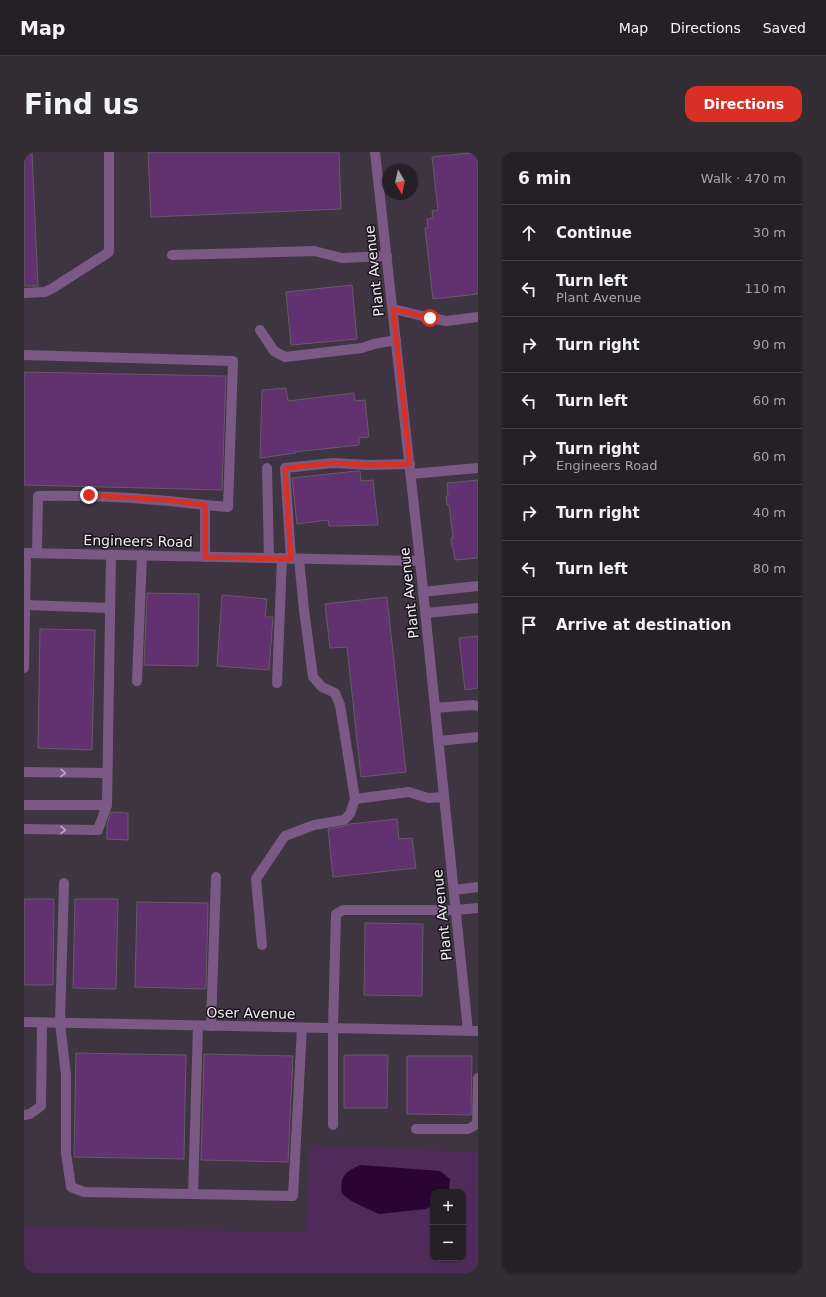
<!DOCTYPE html>
<html lang="en">
<head>
<meta charset="utf-8">
<style>
  body { margin:0; font-family:"DejaVu Sans",sans-serif; background:#312d32; color:#f1f3f6 }
  .controls { position:absolute; right:12px; bottom:12px; display:grid; overflow:hidden; border-radius:8px; box-shadow:0 1px 3px #0004 }
  .controls button { width:36px; height:36px; display:grid; place-items:center; padding:0; border:0; border-bottom:1px solid #423e43; background:#252026; color:#f1f3f6; font:20px sans-serif }
  .compass { position:absolute; left:358px; top:12px; width:36px; height:36px; border-radius:50%; background:#252026; box-shadow:0 1px 3px #0004; rotate:171deg }
  .stop { position:absolute; width:12px; height:12px; margin:-9px; border:3px solid #d93025; border-radius:50%; background:#fff }
  .stop.end { background:#d93025; border-color:#fff; box-shadow:0 1px 4px #0008 }
  .list { margin:0; padding:0; list-style:none }
  h2 { display:flex; justify-content:space-between; align-items:center; height:52px; margin:0; padding:0 16px; font-size:17px }
  h2 small { font-size:13px; font-weight:400; color:#a3a3a7 }
  .list li { display:grid; grid-template-columns:26px 1fr auto; gap:12px; align-items:center; box-sizing:border-box; height:56px; padding:0 16px; border-top:1px solid #423e43 }
  .list b { display:block; font-size:15px; white-space:nowrap }
  .list p { margin:0; font-size:13px; white-space:nowrap; color:#a3a3a7 }
  .list em { font-size:13px; font-style:normal; color:#a3a3a7 }
  .icon { flex:none; width:22px; height:22px; fill:none; stroke:currentColor; stroke-width:2; stroke-linecap:round; stroke-linejoin:round }
  .map { position:relative; flex:none; width:454px; height:1121px; overflow:hidden; border-radius:12px }
  header { display:flex; align-items:center; gap:24px; box-sizing:border-box; height:56px; padding:0 20px; background:#252026; border-bottom:1px solid #423e43 }
  header strong { font-size:19px }
  nav { display:flex; gap:22px; margin-inline-start:auto; font-size:14px }
  .intro { display:flex; align-items:center; justify-content:space-between; box-sizing:border-box; height:96px; padding:0 24px }
  h1 { margin:0; font-size:28px }
  .button { padding:10px 18px; border-radius:12px; background:#d93025; color:#fff; font-size:14px; font-weight:700 }
  main { display:flex; gap:24px; padding:0 24px }
  aside { flex:1; background:#252026; border-radius:12px; box-shadow:0 1px 3px #0004 }
  .map>svg:first-child { display:block }
</style>
</head>
<body>
<header>
<strong>Map</strong>
<nav><a>Map</a><a>Directions</a><a>Saved</a></nav>
</header>
<div class="intro"><h1>Find us</h1><a class="button">Directions</a></div>
<main>
<div class="map">
<svg width="454" height="1121" viewBox="0 0 454 1121">
  <rect width="100%" height="100%" fill="#312a33"/>
  <!-- built -->
  <path fill="#3f3442" fill-rule="evenodd" d="M 0,0 L 454,0 L 454,1120 L 0,1106 ZM 364,18 L 388,18 L 388,42 L 364,42 ZM 409,1040 L 439,1040 L 439,1106 L 409,1106 Z"/>
  <!-- green -->
  <path fill="#4f2b5a" fill-rule="evenodd" d="M 286,993 L 454,1000 L 454,1121 L 0,1121 L 0,1075 L 282,1080 ZM 336,1013 L 389,1017 L 426,1027 L 425,1040 L 439,1040 L 439,1106 L 409,1106 L 409,1053 L 402,1057 L 329,1050 L 318,1042 L 317,1031 Z"/>
  <!-- water -->
  <path fill="#2a0534" d="M 336,1013 L 416,1019 L 426,1027 L 425,1040 L 409,1040 L 409,1053 L 402,1057 L 355,1062 L 329,1050 L 318,1042 C 316,1023 320,1021 336,1013 Z"/>
  <!-- building -->
  <g fill="#623270" stroke="#645c66">
    <path d="M 0,0 L 8,0 L 14,134 L 0,134 Z"/>
    <path d="M 124,0 L 315,0 L 317,57 L 127,65 Z"/>
    <path d="M 454,0 L 454,142 L 409,147 L 401,76 L 404,76 L 403,67 L 409,66 L 408,59 L 414,58 L 408,5 Z"/>
    <path d="M 328,133 L 333,187 L 267,193 L 262,140 Z"/>
    <path d="M 0,220 L 202,224 L 198,338 L 0,333 Z"/>
    <path d="M 262,236 L 264,249 L 330,241 L 331,249 L 341,248 L 345,285 L 335,286 L 335,293 L 271,300 L 272,301 L 236,306 L 238,238 Z"/>
    <path d="M 332,319 L 336,319 L 337,329 L 349,328 L 354,373 L 305,374 L 304,368 L 273,372 L 268,326 Z"/>
    <path d="M 454,328 L 454,406 L 431,408 L 429,395 L 428,395 L 427,386 L 429,386 L 425,353 L 423,353 L 422,344 L 424,344 L 423,331 Z"/>
    <path d="M 123,441 L 175,442 L 174,514 L 120,513 Z"/>
    <path d="M 198,443 L 243,447 L 241,465 L 249,465 L 245,518 L 193,514 Z"/>
    <path d="M 363,445 L 382,620 L 337,625 L 323,495 L 306,496 L 301,452 Z"/>
    <path d="M 16,477 L 71,478 L 68,598 L 14,596 Z"/>
    <path d="M 454,484 L 454,536 L 441,538 L 435,486 Z"/>
    <path d="M 87,660 L 104,661 L 104,688 L 83,687 L 83,672 Z"/>
    <path d="M 373,667 L 375,687 L 388,686 L 392,716 L 309,725 L 304,677 L 321,674 L 326,672 Z"/>
    <path d="M 0,747 L 30,747 L 29,833 L 0,833 Z"/>
    <path d="M 51,747 L 94,747 L 92,837 L 49,836 Z"/>
    <path d="M 113,750 L 184,751 L 182,837 L 111,835 Z"/>
    <path d="M 341,771 L 399,772 L 398,844 L 340,843 Z"/>
    <path d="M 52,901 L 162,903 L 160,1007 L 50,1005 Z"/>
    <path d="M 180,902 L 269,904 L 264,1010 L 177,1008 Z"/>
    <path d="M 320,903 L 364,903 L 363,956 L 320,956 Z"/>
    <path d="M 383,904 L 448,904 L 447,963 L 383,962 Z"/>
  </g>
  <g fill="none" stroke-linecap="round" stroke-linejoin="round">
    <!-- minor -->
    <g stroke="#7a5985" stroke-width="10">
      <path d="M 351,0 L 396,409 L 444,879"/>
      <path d="M 148,103 L 290,99 L 318,106 L 363,104"/>
      <path d="M 0,141 L 21,140 L 29,136 L 85,100 L 85,0"/>
      <path d="M 369,157 L 407,166 L 422,169 L 454,165"/>
      <path d="M 236,178 L 250,199 L 261,205 L 338,196 L 350,192 L 372,188"/>
      <path d="M 0,203 L 209,209 L 204,355 L 181,353 L 181,405"/>
      <path d="M 243,316 L 245,406"/>
      <path d="M 387,322 L 454,316"/>
      <path d="M 0,401 L 396,409"/>
      <path d="M 13,401 L 14,344 C 71,343 125,346 181,353"/>
      <path d="M 267,407 L 261,316 L 309,311 L 344,313 L 386,312"/>
      <path d="M 275,407 L 280,458 L 289,525 L 298,535 L 311,541 L 316,553 L 331,647 L 385,640 L 404,646 L 420,645"/>
      <path d="M 399,440 L 454,434"/>
      <path d="M 1,453 L 86,456"/>
      <path d="M 402,461 L 454,456"/>
      <path d="M 0,516 L 2,401"/>
      <path d="M 113,529 L 118,403"/>
      <path d="M 253,531 L 258,406"/>
      <path d="M 411,556 L 449,553 L 454,554"/>
      <path d="M 415,589 L 454,585"/>
      <path d="M 0,620 L 83,621"/>
      <path d="M 0,653 L 83,653"/>
      <path d="M 0,677 L 74,678 L 83,653 L 87,403"/>
      <path d="M 40,731 L 36,871 L 42,923 L 42,1001 L 47,1035 L 60,1040 L 269,1044 L 278,876"/>
      <path d="M 430,738 L 454,735"/>
      <path d="M 238,793 L 232,727 L 261,684 L 290,673 L 320,668 L 326,662 L 331,647"/>
      <path d="M 0,870 L 454,879"/>
      <path d="M 187,874 L 192,725"/>
      <path d="M 0,963 L 6,962 L 17,954 L 18,871"/>
      <path d="M 309,973 L 309,876 L 312,762 L 319,758 L 432,758 L 454,756"/>
      <path d="M 392,977 L 444,977 L 453,972 L 454,926"/>
      <path d="M 169,1042 L 174,874"/>
    </g>
  </g>
  <!-- one-way arrows -->
  <defs><path id="oneway-chevron" d="M-2-3.5L2.5 0L-2 3.5" fill="none" stroke-width="1.6" stroke-linecap="round" stroke-linejoin="round"/></defs>
  <g stroke="#bbaac1">
    <use href="#oneway-chevron" transform="translate(39 621) rotate(1)"/>
    <use href="#oneway-chevron" transform="translate(39 678) rotate(1)"/>
  </g>
  <g fill="none" stroke-linecap="round" stroke-linejoin="round">
    <!-- route -->
    <path stroke="#d93025" stroke-width="5" d="M 65,343 L 144,348 L 181,353 L 181,405 L 267,407 L 261,316 L 309,311 L 344,313 L 386,312 L 369,157 L 406,166"/>
  </g>
  <g text-anchor="middle" stroke-width="3" stroke-linejoin="round" paint-order="stroke">
    <!-- street labels -->
    <g font-size="14" fill="#f1edf2" stroke="#171418">
      <text transform="translate(350 119) rotate(-96)" y="5">Plant Avenue</text>
      <text transform="translate(114 389) rotate(1)" y="5">Engineers Road</text>
      <text transform="translate(385 441) rotate(-96)" y="5">Plant Avenue</text>
      <text transform="translate(418 763) rotate(-96)" y="5">Plant Avenue</text>
      <text transform="translate(227 861) rotate(1)" y="5">Oser Avenue</text>
    </g>
  </g>
</svg>
<div class="controls">
<button>+</button>
<button>−</button>
</div>
<svg class="compass" viewBox="-18 -18 36 36"><path d="M0-13l5 13h-10z" fill="#e53935"/><path d="M0 13l5-13h-10z" fill="#a3a3a7"/></svg>
<div class="stop" style="left:406px;top:166px"></div>
<div class="stop end" style="left:65px;top:343px"></div>
</div>
<aside>
<h2>6 min<small>Walk · 470 m</small></h2>
<ul class="list">
<li><svg class="icon" aria-label="ahead" viewBox="0 0 24 24"><path d="M12 20V5M6 11l6-6 6 6"/></svg><div><b>Continue</b></div><em>30 m</em></li>
<li><svg class="icon" aria-label="left" viewBox="0 0 24 24"><path d="M17 20v-9H6M10 6l-5 5 5 5"/></svg><div><b>Turn left</b><p>Plant Avenue</p></div><em>110 m</em></li>
<li><svg class="icon" aria-label="right" viewBox="0 0 24 24"><path d="M7 20v-9h11M14 6l5 5-5 5"/></svg><div><b>Turn right</b></div><em>90 m</em></li>
<li><svg class="icon" aria-label="left" viewBox="0 0 24 24"><path d="M17 20v-9H6M10 6l-5 5 5 5"/></svg><div><b>Turn left</b></div><em>60 m</em></li>
<li><svg class="icon" aria-label="right" viewBox="0 0 24 24"><path d="M7 20v-9h11M14 6l5 5-5 5"/></svg><div><b>Turn right</b><p>Engineers Road</p></div><em>60 m</em></li>
<li><svg class="icon" aria-label="right" viewBox="0 0 24 24"><path d="M7 20v-9h11M14 6l5 5-5 5"/></svg><div><b>Turn right</b></div><em>40 m</em></li>
<li><svg class="icon" aria-label="left" viewBox="0 0 24 24"><path d="M17 20v-9H6M10 6l-5 5 5 5"/></svg><div><b>Turn left</b></div><em>80 m</em></li>
<li><svg class="icon" aria-label="arrive" viewBox="0 0 24 24"><path d="M6 21V4h12l-3 4 3 4H6"/></svg><div><b>Arrive at destination</b></div></li>
</ul>
</aside>
</main>
</body>
</html>
